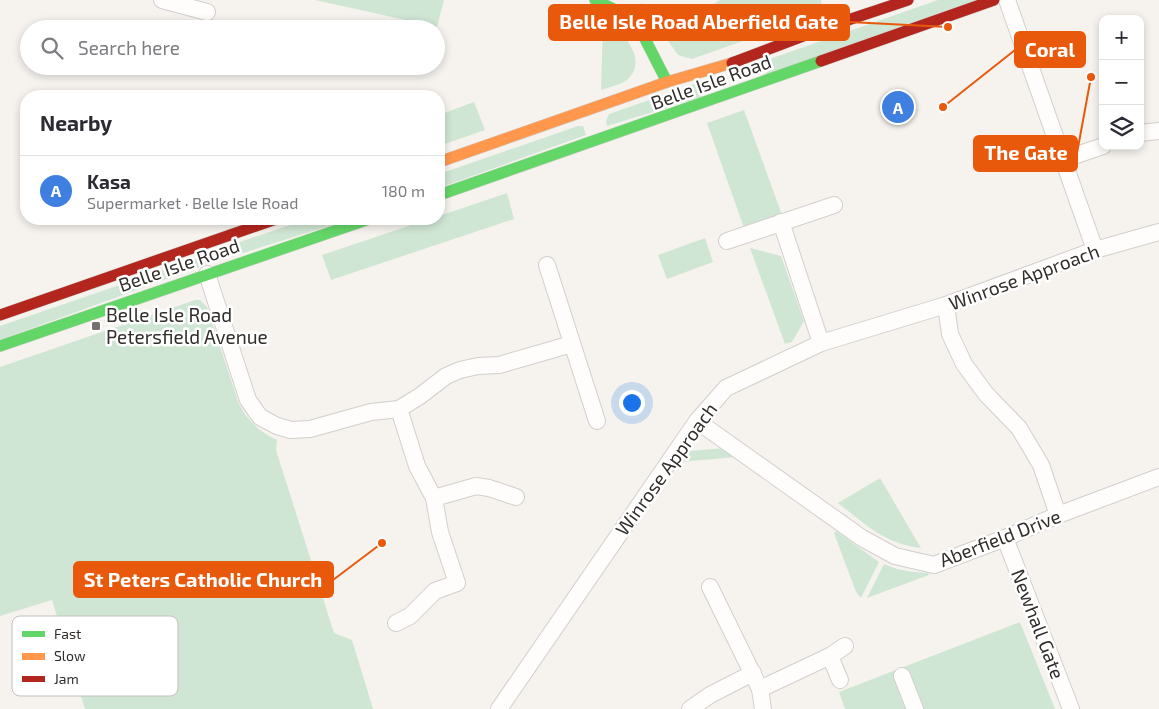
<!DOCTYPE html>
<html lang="en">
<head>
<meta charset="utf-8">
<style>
  body { margin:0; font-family:"Exo 2",sans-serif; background:#f2f2f3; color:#2b2b33 }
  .controls { position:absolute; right:15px; top:15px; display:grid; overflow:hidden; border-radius:10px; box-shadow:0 2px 8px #0003 }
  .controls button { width:45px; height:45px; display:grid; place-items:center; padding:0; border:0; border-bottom:1px solid #e1e1e2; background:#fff; color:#2b2b33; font:25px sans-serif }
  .you { position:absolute; left:631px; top:402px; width:18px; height:18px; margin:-12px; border:4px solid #fff; border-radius:50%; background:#1a73e8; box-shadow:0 0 0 8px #1a73e833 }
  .badge { display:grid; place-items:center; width:32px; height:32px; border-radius:50%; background:#2563eb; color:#fff; font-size:16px; font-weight:700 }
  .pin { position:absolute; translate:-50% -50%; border:2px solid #fff; box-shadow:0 1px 5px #0006 }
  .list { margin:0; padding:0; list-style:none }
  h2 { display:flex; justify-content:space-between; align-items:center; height:65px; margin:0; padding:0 20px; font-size:21px }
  h2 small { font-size:16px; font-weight:400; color:#7c7c81 }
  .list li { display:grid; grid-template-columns:32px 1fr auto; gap:15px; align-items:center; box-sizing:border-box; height:70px; padding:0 20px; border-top:1px solid #e1e1e2 }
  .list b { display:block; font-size:19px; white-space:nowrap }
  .list p { margin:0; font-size:16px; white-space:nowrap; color:#7c7c81 }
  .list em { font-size:16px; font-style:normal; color:#7c7c81 }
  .icon { flex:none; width:28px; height:28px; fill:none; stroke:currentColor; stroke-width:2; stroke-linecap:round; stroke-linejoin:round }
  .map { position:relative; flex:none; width:1159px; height:709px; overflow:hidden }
  .search { position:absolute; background:#fff; box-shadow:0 2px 8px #0003; left:20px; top:20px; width:425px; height:55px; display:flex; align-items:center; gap:12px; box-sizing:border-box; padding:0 18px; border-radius:28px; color:#7c7c81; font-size:19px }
  .panel { position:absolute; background:#fff; box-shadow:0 2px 8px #0003; left:20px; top:90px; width:425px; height:135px; border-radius:20px }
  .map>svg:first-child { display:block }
</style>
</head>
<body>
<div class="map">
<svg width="1159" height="709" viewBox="0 0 1159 709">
  <rect width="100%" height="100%" fill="#f6f3ee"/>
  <!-- green -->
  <g fill="#d0e6d4">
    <path d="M 315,0 L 444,0 L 437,27 Z"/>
    <path d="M 720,0 L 821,0 L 822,12 L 757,34 L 725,30 L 695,21 L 703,11 Z"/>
    <path d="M 938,0 L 983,0 L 767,75 L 764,61 Z"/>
    <path d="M 642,3 C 669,14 717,37 745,37 L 746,40 L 692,59 L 678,55 L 652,18 L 641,6 Z"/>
    <path d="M 603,21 C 622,28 650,61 627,80 C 621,85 609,87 601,90 Z"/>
    <path d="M 698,83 L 702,97 L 607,126 L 606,121 L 609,114 Z"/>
    <path d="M 474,102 L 485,130 L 439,146 L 439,115 Z"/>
    <path d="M 744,110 L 782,215 L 744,228 L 707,123 Z"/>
    <path d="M 578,126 L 583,126 L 586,135 L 439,188 L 439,174 Z"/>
    <path d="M 507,193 L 514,219 L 331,280 L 322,255 L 429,219 L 439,219 L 439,216 Z"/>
    <path d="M 308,219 L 351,219 L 221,260 L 219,258 L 219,251 L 222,248 Z"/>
    <path d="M 705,238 L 713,262 L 667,279 L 658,255 Z"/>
    <path d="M 750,248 L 781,256 L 804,321 L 792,342 L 785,344 Z"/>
    <path d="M 207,255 L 211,256 L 213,262 L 0,340 L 0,326 Z"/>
    <path d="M 195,300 L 200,300 L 207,307 L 239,404 C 248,421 259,432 277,440 L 276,450 L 334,633 L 352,640 L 373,709 L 85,709 L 52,600 L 0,616 L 0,367 Z"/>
    <path d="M 724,448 L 736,457 L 680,462 L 689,451 Z"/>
    <path d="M 880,478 L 921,548 C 885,544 865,524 838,503 Z"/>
    <path d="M 836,531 L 879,562 L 861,598 L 856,592 L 834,533 Z"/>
    <path d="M 884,564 C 899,571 912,572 928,573 L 929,575 L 867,598 Z"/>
    <path d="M 1020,622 L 1055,709 L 845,709 L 839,692 Z"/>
  </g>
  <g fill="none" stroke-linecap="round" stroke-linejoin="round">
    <!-- street casing -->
    <g stroke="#d2cfcc" stroke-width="18">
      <g id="street">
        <path d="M 162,0 L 207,12"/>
        <path d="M 1007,0 L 1095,250"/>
        <path d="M 1140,133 L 1159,131"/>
        <path d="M 1062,160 L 1103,146"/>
        <path d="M 781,222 L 821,343"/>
        <path d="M 727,241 L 834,205"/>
        <path d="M 547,265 L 597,421"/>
        <path d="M 207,274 L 248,400 L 260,417 L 277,426 L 291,430 L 310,429 L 371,412 L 399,409 L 420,396 L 446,376 L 460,370 L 478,366 L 499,365 L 572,344"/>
        <path d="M 946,305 L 950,334 L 964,364 L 986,394 L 1019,428 L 1041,465 L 1058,515"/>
        <path d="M 697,421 L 862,538 L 895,556 L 934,565 L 1005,538 L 1058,515 L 1159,477"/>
        <path d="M 434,498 L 476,486 L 489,488 L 516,497"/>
        <path d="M 1005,538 L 1071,709"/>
        <path d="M 710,587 L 760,689 L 763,709"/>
        <path d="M 396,623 L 410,616 L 435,591 L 457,583 L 440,532 L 434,498 L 417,466 L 399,409"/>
        <path d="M 830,656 L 840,680"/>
        <path d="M 902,676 L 915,709"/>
        <path d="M 760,689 L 830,656 L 845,646"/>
        <path d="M 499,709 L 697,421 L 726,388 L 821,343 L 946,305 L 1095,250 L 1159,232"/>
        <path d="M 690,709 L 710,695 L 753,673"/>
      </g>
    </g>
    <!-- fast casing -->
    <g stroke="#d2cfcc" stroke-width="12">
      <g id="fast">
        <path d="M 595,0 L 630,17 L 642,33 L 667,82"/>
        <path d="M 439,195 L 821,61"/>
        <path d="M 0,346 L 369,219"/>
      </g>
    </g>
    <!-- slow casing -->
    <g stroke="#d2cfcc" stroke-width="12">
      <path id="slow" d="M 439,162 L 667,82 L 732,63"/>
    </g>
    <!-- jam casing -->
    <g stroke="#d2cfcc" stroke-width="12">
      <g id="jam">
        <path d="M 821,61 L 994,0"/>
        <path d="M 732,63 L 827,27 L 908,0"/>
        <path d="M 0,315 L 276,219"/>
      </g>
    </g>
    <!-- street -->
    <use href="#street" stroke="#fefdfc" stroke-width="16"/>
    <!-- fast -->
    <use href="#fast" stroke="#63d668" stroke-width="11"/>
    <!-- slow -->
    <use href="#slow" stroke="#ff974d" stroke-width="11"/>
    <!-- jam -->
    <use href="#jam" stroke="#b3261e" stroke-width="11"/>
  </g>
  <!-- markers -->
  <rect fill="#75726f" stroke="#fff" stroke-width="2" x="91" y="321" width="10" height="10" rx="2.5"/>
  <g text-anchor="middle" stroke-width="5" stroke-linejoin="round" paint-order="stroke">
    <!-- street labels -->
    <g font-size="19" fill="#302d2a" stroke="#fff">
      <text transform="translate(711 82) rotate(-20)" y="7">Belle Isle Road</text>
      <text transform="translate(179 265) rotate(-19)" y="7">Belle Isle Road</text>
      <text transform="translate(1024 277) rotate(-20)" y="7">Winrose Approach</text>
      <text transform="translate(666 469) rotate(-54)" y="7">Winrose Approach</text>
      <text transform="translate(1000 538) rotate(-21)" y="7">Aberfield Drive</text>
      <text transform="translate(1038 624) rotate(69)" y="7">Newhall Gate</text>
    </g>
    <!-- poi labels -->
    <g font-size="19" fill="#302d2a" stroke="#fff" text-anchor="start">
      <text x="106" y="322">Belle Isle Road<tspan x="106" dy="22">Petersfield Avenue</tspan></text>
    </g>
  </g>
  <!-- legend -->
  <rect x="12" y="616" width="166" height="80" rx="8" fill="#fff" stroke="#c1c0bf" stroke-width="1"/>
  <rect x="22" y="631" width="23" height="6" fill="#63d668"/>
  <rect x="22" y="653" width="23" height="7" fill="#ff974d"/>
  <rect x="22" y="676" width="23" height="6" fill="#b3261e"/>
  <g font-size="14" fill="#302d2a">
    <text x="54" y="639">Fast</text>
    <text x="54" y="661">Slow</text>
    <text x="54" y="684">Jam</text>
  </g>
  <!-- callouts -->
  <path fill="none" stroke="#e8590c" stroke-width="2" d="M948 27L849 22M943 107L1015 50M1091 77L1077 153M382 543L333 580"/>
  <g fill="#e8590c" stroke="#fff" stroke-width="2">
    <circle cx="948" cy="27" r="5"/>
    <circle cx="943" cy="107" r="5"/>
    <circle cx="1091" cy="77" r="5"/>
    <circle cx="382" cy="543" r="5"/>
  </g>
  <g fill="#e8590c" stroke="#e8590c" stroke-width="2">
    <rect x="549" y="5" width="300" height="35" rx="5"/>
    <rect x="1015" y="32" width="70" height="35" rx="5"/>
    <rect x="974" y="136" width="103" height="35" rx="5"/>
    <rect x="74" y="562" width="259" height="35" rx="5"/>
  </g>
  <g font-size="20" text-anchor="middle" font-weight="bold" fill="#fff">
    <text x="699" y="29">Belle Isle Road Aberfield Gate</text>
    <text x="1050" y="57">Coral</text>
    <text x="1026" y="160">The Gate</text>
    <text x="203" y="587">St Peters Catholic Church</text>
  </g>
</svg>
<div class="controls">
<button>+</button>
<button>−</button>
<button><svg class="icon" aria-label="layers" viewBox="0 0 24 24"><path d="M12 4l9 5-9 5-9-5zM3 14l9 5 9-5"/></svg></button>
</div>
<div class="you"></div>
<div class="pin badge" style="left:898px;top:107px;background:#3f7fe0">A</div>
<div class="search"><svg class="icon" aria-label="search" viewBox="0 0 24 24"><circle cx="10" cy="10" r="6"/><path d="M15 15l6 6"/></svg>Search here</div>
<section class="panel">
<h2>Nearby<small></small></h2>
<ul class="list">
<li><span class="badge" style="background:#3f7fe0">A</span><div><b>Kasa</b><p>Supermarket · Belle Isle Road</p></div><em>180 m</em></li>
</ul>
</section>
</div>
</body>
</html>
